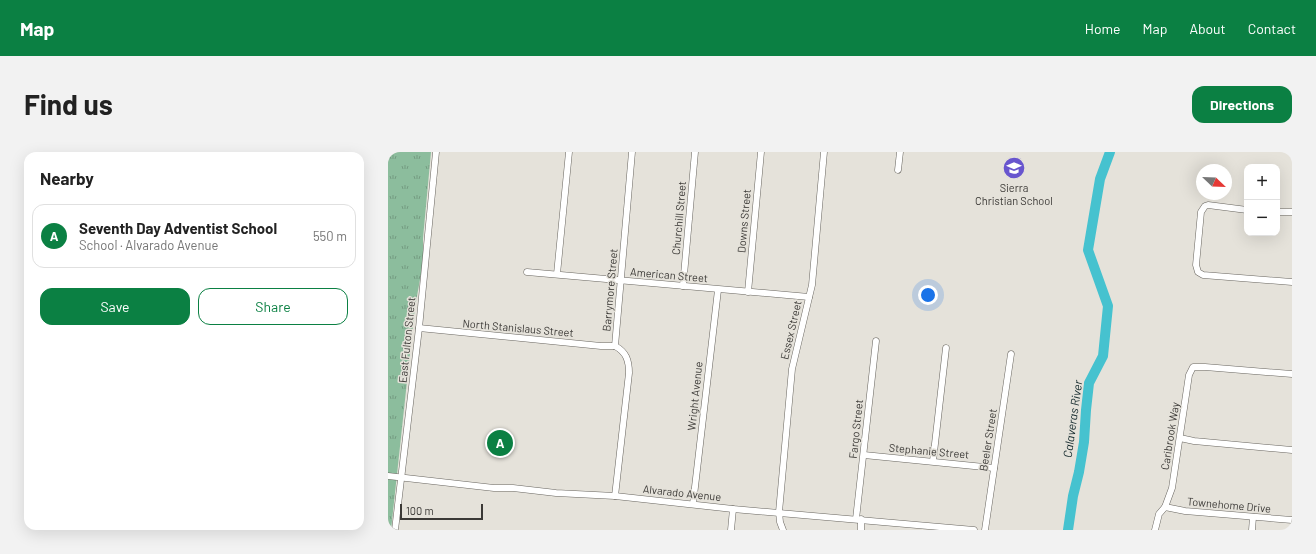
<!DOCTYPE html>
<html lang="en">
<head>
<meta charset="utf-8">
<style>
  body { margin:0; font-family:Barlow,sans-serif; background:#f2f2f2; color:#222 }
  .controls { position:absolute; right:12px; top:12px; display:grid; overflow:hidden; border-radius:8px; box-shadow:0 4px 16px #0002 }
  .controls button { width:36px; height:36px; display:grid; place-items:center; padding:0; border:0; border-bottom:1px solid #e0e0e0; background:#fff; color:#222; font:20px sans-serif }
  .compass { position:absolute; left:808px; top:12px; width:36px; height:36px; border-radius:50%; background:#fff; box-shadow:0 4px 16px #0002; rotate:113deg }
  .scale { position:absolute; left:12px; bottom:10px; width:83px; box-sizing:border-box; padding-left:4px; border:2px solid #3b3936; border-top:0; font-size:11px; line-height:14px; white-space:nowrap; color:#3b3936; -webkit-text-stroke:3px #e5e2da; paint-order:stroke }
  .you { position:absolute; left:540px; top:143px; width:14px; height:14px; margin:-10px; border:3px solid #fff; border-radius:50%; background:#1a73e8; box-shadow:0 0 0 6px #1a73e833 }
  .badge { display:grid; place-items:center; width:26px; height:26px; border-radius:50%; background:#0b8043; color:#fff; font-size:13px; font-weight:700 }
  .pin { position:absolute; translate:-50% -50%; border:2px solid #fff; box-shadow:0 1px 4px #0006 }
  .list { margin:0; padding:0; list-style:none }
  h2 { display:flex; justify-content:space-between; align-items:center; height:52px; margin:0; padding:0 16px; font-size:17px }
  h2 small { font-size:13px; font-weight:400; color:#767676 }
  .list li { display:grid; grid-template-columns:26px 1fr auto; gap:12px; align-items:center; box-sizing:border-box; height:64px; margin:0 8px 8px; padding:0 8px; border:1px solid #e0e0e0; border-radius:12px }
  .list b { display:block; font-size:15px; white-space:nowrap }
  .list p { margin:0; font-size:13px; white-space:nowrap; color:#767676 }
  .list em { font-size:13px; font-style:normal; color:#767676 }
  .actions { display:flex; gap:8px; padding:12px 16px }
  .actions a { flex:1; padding:9px 0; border:1px solid #0b8043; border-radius:12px; text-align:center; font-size:14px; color:#0b8043 }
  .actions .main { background:#0b8043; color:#fff }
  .map { position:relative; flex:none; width:904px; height:378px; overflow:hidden; border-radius:12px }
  header { display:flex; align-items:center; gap:24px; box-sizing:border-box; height:56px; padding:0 20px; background:#0b8043; color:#fff }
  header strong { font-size:19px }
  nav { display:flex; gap:22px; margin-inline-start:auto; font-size:14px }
  .intro { display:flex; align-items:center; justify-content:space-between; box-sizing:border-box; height:96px; padding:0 24px }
  h1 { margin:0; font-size:28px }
  .button { padding:10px 18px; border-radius:12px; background:#0b8043; color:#fff; font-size:14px; font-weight:700 }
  main { display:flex; gap:24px; padding:0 24px }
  aside { flex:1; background:#fff; border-radius:12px; box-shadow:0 4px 16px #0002 }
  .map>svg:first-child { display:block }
</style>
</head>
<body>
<header>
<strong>Map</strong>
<nav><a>Home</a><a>Map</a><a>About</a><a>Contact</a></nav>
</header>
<div class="intro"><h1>Find us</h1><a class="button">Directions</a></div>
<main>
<aside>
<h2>Nearby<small></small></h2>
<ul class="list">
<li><span class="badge">A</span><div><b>Seventh Day Adventist School</b><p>School · Alvarado Avenue</p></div><em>550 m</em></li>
</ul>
<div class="actions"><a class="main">Save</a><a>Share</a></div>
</aside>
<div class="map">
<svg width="904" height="378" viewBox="0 0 904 378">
  <defs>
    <pattern id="park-tufts" width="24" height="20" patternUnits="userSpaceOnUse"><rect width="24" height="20" fill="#8cbd9d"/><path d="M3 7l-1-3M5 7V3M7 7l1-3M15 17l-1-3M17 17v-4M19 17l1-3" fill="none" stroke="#749b81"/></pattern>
  </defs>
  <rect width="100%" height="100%" fill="#e5e2da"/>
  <!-- park -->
  <path fill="url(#park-tufts)" d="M 0,0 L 43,0 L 35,86 L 35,111 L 27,155 L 3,378 L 0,378 Z"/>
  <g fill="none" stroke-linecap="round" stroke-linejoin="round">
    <!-- river -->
    <path stroke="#46c2cf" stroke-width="10" d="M 680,378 L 685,344 L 691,320 L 696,290 L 698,258 L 701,231 L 715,204 L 720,154 L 700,98 L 712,27 L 722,0"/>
    <!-- street casing -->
    <g stroke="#68655f" stroke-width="7">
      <g id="street">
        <path d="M 510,18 L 512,0"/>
        <path d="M 859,58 L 820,53 L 817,54 L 813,60 L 808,113 L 810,120 L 815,123 L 904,130"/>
        <path d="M 889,60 L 904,60"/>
        <path d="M 139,120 L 421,145"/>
        <path d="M 169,122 L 181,0"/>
        <path d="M 295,134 L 307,0"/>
        <path d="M 360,140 L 373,0"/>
        <path d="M 31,176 L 213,194 L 227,194"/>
        <path d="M 227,194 L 244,0"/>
        <path d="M 792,286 L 806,289 L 904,298"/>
        <path d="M 476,303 L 606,316"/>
        <path d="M 545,309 L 558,196"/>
        <path d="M 0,324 L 106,336 L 125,336 L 168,341 L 227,344 L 345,357 L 586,378"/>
        <path d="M 227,344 L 241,221 C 241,208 238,200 227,194"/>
        <path d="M 305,352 L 330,138"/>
        <path d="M 777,355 L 797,359 L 904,368"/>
        <path d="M 468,367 L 488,189"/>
        <path d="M 7,378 L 31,176 L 48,0"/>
        <path d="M 343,378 L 345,357"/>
        <path d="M 395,378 L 392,370 L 391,360 L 404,217 L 424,133 L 436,0"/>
        <path d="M 473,378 L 473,367"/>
        <path d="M 597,378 L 623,202"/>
        <path d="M 767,378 L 771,362 L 777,355 L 784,336 L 801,223 L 805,215 L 817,215 L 904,222"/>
        <path d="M 864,378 L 865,365"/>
      </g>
    </g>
    <!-- street -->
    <use href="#street" stroke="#fff" stroke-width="6"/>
  </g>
  <!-- icons -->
  <defs>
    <g id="school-disc" transform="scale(1.15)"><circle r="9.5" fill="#6855ce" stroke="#e5e2da"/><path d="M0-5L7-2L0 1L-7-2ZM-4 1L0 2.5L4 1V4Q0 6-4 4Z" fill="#fff"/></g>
  </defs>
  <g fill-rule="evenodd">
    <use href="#school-disc" x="626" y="16"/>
  </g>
  <g text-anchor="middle" stroke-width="3" stroke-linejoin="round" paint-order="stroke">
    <!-- poi labels -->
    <g font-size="11" fill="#3b3936" stroke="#e5e2da">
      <text x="626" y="40">Sierra<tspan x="626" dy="13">Christian School</tspan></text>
    </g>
    <!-- street labels -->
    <g font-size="11" fill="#3b3936" stroke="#e5e2da">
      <text transform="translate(291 66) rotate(-85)" y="4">Churchill Street</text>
      <text transform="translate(356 69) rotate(-85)" y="4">Downs Street</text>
      <text transform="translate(281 123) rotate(5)" y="4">American Street</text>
      <text transform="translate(222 138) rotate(-85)" y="4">Barrymore Street</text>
      <text transform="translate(130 176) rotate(5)" y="4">North Stanislaus Street</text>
      <text transform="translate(403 178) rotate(-77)" y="4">Essex Street</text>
      <text transform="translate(19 188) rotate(-84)" y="4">East Fulton Street</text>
      <text transform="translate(307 244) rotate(-84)" y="4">Wright Avenue</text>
      <text transform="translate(468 277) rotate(-84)" y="4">Fargo Street</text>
      <text transform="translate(782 284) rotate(-81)" y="4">Caribrook Way</text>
      <text transform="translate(600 288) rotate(-81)" y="4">Beeler Street</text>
      <text transform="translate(541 299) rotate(5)" y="4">Stephanie Street</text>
      <text transform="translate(294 341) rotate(6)" y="4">Alvarado Avenue</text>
      <text transform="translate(841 353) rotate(5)" y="4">Townehome Drive</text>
    </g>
    <!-- water labels -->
    <g font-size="12" font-style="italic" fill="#182d30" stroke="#e5e2da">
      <text transform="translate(685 267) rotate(-82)" y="4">Calaveras River</text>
    </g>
  </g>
</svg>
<div class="controls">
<button>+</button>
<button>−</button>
</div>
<svg class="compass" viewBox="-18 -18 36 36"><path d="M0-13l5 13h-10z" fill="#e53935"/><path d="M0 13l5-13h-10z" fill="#767676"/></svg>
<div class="scale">100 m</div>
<div class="you"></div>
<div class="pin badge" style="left:112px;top:291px">A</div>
</div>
</main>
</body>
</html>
